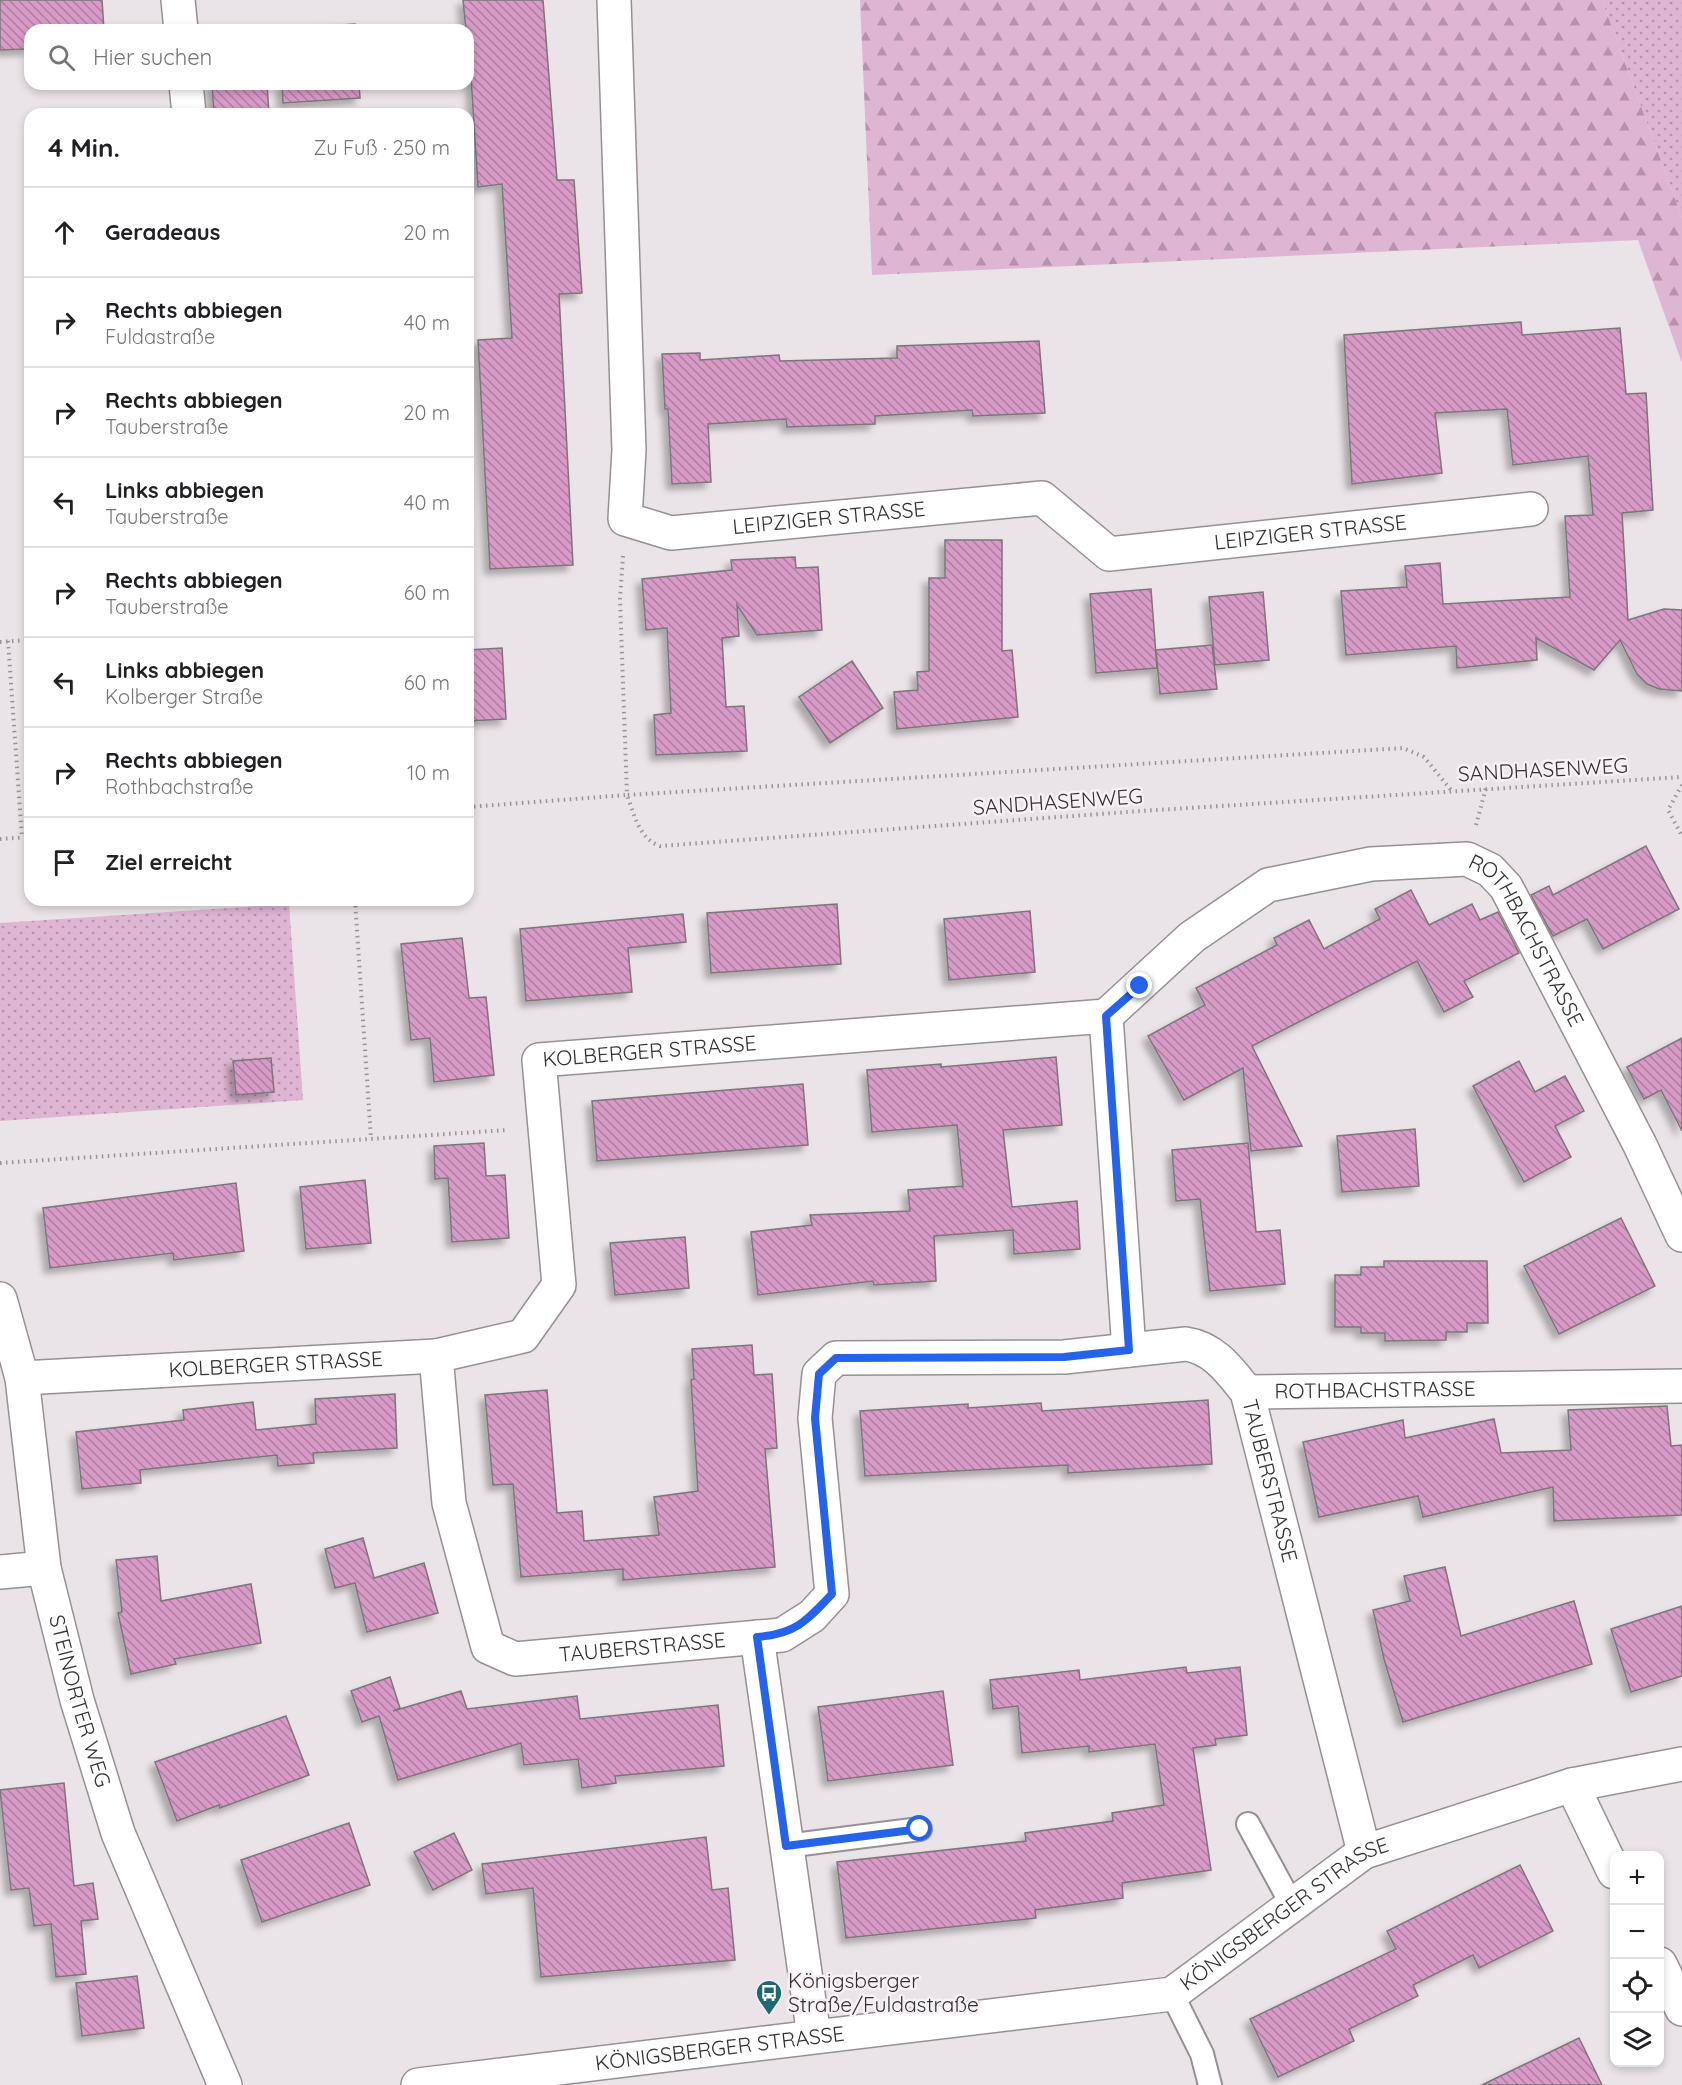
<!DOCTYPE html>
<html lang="de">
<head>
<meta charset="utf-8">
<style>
  body { margin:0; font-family:Quicksand,sans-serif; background:#f6f6f6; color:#202124 }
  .controls { position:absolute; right:18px; bottom:18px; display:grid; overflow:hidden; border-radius:12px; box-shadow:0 3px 9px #0003 }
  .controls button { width:54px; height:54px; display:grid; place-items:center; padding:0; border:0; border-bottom:2px solid #e0e0e0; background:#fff; color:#202124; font:30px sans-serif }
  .stop { position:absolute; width:18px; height:18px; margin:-14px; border:4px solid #2563eb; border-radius:50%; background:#fff }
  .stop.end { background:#2563eb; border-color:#fff; box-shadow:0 2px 6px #0008 }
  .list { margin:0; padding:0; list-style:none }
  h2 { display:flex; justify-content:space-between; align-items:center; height:78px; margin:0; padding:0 24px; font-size:26px }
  h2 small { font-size:20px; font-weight:400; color:#757577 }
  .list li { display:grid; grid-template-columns:39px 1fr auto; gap:18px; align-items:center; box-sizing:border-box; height:90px; padding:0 24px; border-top:2px solid #e0e0e0 }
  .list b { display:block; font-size:22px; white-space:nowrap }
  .list p { margin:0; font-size:20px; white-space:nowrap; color:#757577 }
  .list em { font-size:20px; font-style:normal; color:#757577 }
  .icon { flex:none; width:33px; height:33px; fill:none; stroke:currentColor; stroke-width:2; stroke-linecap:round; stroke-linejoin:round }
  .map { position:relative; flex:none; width:1682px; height:2085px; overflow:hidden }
  .search { position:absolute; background:#fff; box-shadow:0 3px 9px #0003; left:24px; top:24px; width:450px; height:66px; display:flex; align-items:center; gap:15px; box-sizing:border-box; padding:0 21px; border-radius:18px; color:#757577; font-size:22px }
  .panel { position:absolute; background:#fff; box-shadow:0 3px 9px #0003; left:24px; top:108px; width:450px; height:798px; border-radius:18px }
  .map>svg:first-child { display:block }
</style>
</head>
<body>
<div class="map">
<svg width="1682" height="2085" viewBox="0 0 1682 2085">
  <defs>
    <pattern id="grass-dots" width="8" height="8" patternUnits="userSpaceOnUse" patternTransform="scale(1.5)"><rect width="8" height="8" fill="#deb5d2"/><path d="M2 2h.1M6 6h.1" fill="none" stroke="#b594ab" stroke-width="1.8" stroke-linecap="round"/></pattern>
    <pattern id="forest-firs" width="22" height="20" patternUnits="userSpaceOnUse" patternTransform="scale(1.5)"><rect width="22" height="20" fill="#deb5d2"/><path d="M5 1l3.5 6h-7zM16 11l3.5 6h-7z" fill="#b594ab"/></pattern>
    <pattern id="building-back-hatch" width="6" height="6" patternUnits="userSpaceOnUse" patternTransform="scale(1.5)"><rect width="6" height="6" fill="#d89ac7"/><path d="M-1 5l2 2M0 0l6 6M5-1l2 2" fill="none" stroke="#b07ea2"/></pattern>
    <filter id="shadow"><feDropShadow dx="-5.5" dy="5.5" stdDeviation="3" flood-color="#0004"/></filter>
  </defs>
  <rect width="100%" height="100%" fill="#eae3e7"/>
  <!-- grass -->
  <g fill="url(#grass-dots)">
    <path d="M 1602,0 L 1682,0 L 1682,218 Z"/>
    <path d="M 289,904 L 303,1100 L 0,1121 L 0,923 Z"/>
  </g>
  <!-- forest -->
  <path fill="url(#forest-firs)" d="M 860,0 L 1602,0 L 1682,218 L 1682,363 L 1638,240 L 872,275 Z"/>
  <!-- building -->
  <g fill="url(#building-back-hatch)" stroke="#7c767a" stroke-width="1.5" filter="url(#shadow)">
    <path d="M 0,0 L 102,0 L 104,30 L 30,30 L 30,49 L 0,50 Z"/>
    <path d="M 463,0 L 543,0 L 557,180 L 574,180 L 582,293 L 559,294 L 573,565 L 490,569 L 478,340 L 512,338 L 502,184 L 478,187 L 468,30 L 466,30 Z"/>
    <path d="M 355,24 L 355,30 L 278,29 Z"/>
    <path d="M 212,84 L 267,84 L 269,114 L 214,114 Z"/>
    <path d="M 282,84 L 359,84 L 360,98 L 283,103 Z"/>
    <path d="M 1521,322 L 1522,335 L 1620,328 L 1626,394 L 1646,393 L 1653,510 L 1622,513 L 1628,620 L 1664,609 L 1682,610 L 1682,691 L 1659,689 L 1647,684 L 1637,674 L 1620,640 L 1594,670 L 1536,638 L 1537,660 L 1457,668 L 1456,646 L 1346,655 L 1341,591 L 1407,587 L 1405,566 L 1440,563 L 1443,604 L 1570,597 L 1565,516 L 1593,515 L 1588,456 L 1513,465 L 1507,409 L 1435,413 L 1442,473 L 1352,484 L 1344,335 Z"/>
    <path d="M 1039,341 L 1045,413 L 973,416 L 972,410 L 875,416 L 875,424 L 787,427 L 786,419 L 708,424 L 711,482 L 672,484 L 668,409 L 665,409 L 662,354 L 700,353 L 700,360 L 779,355 L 780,361 L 897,358 L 897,346 Z"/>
    <path d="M 945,540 L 1002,540 L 1002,651 L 1012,650 L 1018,717 L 897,729 L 894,692 L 918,690 L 917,672 L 929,671 L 929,578 L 945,578 Z"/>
    <path d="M 795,557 L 796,568 L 818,567 L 822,630 L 757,635 L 737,605 L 739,636 L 722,638 L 726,707 L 744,706 L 747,751 L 656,755 L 654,715 L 671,713 L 667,628 L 646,630 L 642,579 L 732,570 L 731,560 Z"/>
    <path d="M 1151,589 L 1157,668 L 1096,673 L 1090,594 Z"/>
    <path d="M 1263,592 L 1269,660 L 1215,665 L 1209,597 Z"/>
    <path d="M 1212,645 L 1217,689 L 1160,694 L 1156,650 Z"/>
    <path d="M 502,648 L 506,719 L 468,721 L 468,650 Z"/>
    <path d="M 852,661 L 883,708 L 830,743 L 799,697 Z"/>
    <path d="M 1646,846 L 1679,909 L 1603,949 L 1587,919 L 1553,936 L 1531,895 L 1549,886 L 1553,895 Z"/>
    <path d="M 1411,890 L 1429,925 L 1472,904 L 1480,920 L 1498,912 L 1519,953 L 1464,981 L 1473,997 L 1444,1012 L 1417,961 L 1252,1046 L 1302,1146 L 1251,1151 L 1243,1068 L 1184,1100 L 1148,1036 L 1205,1005 L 1196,988 L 1277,945 L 1274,938 L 1309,920 L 1324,949 L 1380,919 L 1375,909 Z"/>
    <path d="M 837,904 L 841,964 L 711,973 L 707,913 Z"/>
    <path d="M 1030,911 L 1035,972 L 949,980 L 944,919 Z"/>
    <path d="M 683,914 L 686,942 L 628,948 L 632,992 L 526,1001 L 520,929 Z"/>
    <path d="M 462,938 L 469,998 L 486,997 L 494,1075 L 434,1082 L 430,1038 L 411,1040 L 401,944 Z"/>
    <path d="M 1682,1038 L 1682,1131 L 1661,1090 L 1644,1099 L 1627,1067 Z"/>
    <path d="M 1056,1057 L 1062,1125 L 1003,1130 L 1012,1207 L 1077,1201 L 1080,1249 L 1014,1254 L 1013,1230 L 934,1236 L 936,1281 L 874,1285 L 873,1281 L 758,1295 L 751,1232 L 812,1225 L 810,1215 L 910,1211 L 908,1190 L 963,1186 L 957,1125 L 872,1132 L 867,1070 L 941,1064 L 941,1067 Z"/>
    <path d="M 271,1058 L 274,1092 L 236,1095 L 233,1061 Z"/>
    <path d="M 1519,1061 L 1535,1092 L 1565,1076 L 1584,1111 L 1555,1126 L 1571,1157 L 1524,1182 L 1473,1086 Z"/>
    <path d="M 803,1084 L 808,1145 L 597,1161 L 592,1101 Z"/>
    <path d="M 1415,1129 L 1419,1186 L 1342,1192 L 1337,1136 Z"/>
    <path d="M 484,1143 L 486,1176 L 505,1175 L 509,1238 L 452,1242 L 448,1178 L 435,1179 L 434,1146 Z"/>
    <path d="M 1248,1143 L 1256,1232 L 1280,1230 L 1285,1284 L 1210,1291 L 1200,1199 L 1176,1201 L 1172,1150 Z"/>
    <path d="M 365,1180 L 371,1243 L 306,1249 L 300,1187 Z"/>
    <path d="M 236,1183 L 244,1251 L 174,1260 L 173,1253 L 50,1268 L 43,1208 Z"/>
    <path d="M 1621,1218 L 1655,1286 L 1559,1334 L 1524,1266 Z"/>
    <path d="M 685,1237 L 689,1288 L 615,1295 L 610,1243 Z"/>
    <path d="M 1384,1261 L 1487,1261 L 1488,1323 L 1467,1323 L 1467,1332 L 1446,1332 L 1446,1340 L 1385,1341 L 1385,1333 L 1361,1333 L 1361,1327 L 1335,1327 L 1335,1275 L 1361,1275 L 1361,1267 L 1384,1267 Z"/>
    <path d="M 752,1345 L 754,1375 L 772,1374 L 777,1448 L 765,1449 L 775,1567 L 623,1580 L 623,1569 L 521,1577 L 513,1484 L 493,1485 L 485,1395 L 547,1390 L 557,1513 L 582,1511 L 584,1541 L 659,1535 L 654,1497 L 698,1491 L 691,1380 L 694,1379 L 692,1349 Z"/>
    <path d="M 395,1394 L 397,1448 L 313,1453 L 314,1463 L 278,1466 L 277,1455 L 140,1470 L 141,1483 L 82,1489 L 76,1432 L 184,1420 L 183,1410 L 253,1402 L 256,1430 L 316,1424 L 315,1399 Z"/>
    <path d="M 1208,1400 L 1212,1464 L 1068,1473 L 1068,1465 L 865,1476 L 860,1411 L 968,1404 L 968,1408 L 1041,1403 L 1042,1411 Z"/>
    <path d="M 1667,1406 L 1671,1446 L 1682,1445 L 1682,1515 L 1554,1521 L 1553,1487 L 1423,1517 L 1418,1496 L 1319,1517 L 1303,1442 L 1403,1420 L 1405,1438 L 1494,1419 L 1501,1453 L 1571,1450 L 1568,1410 Z"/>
    <path d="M 363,1538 L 374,1578 L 424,1563 L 438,1613 L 367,1632 L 355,1583 L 335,1588 L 325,1549 Z"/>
    <path d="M 157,1556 L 161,1601 L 251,1584 L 261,1643 L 174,1659 L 176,1664 L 131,1674 L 118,1613 L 122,1612 L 116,1560 Z"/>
    <path d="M 1445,1567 L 1461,1636 L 1574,1601 L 1592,1664 L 1403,1722 L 1384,1659 L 1373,1610 L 1410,1601 L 1404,1576 Z"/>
    <path d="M 1682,1606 L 1682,1676 L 1631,1692 L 1611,1629 Z"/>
    <path d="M 1186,1667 L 1187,1673 L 1240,1667 L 1247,1735 L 1215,1739 L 1216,1745 L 1193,1748 L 1211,1870 L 1122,1883 L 1123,1898 L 1035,1910 L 1036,1918 L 846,1938 L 837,1862 L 1026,1841 L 1025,1833 L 1113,1821 L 1112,1813 L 1164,1805 L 1155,1744 L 1089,1752 L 1089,1746 L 1022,1753 L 1018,1706 L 993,1709 L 990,1680 L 1079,1670 L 1080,1680 Z"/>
    <path d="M 390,1677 L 400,1708 L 393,1711 L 461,1691 L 467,1709 L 577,1696 L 580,1719 L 718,1705 L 724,1766 L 615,1776 L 616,1783 L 582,1788 L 578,1759 L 524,1765 L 521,1743 L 398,1780 L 379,1716 L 362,1722 L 351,1691 Z"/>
    <path d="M 943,1691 L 953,1765 L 828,1781 L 818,1707 Z"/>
    <path d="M 286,1716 L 309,1775 L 220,1808 L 219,1805 L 177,1821 L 155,1762 Z"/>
    <path d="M 64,1783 L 74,1886 L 93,1883 L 98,1919 L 81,1921 L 86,1974 L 56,1977 L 51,1924 L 34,1926 L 29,1888 L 11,1890 L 0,1790 Z"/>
    <path d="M 349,1823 L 370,1885 L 262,1922 L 241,1860 Z"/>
    <path d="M 454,1833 L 472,1870 L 433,1890 L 414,1852 Z"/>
    <path d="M 706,1837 L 712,1890 L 728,1888 L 735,1960 L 541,1977 L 533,1888 L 486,1894 L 482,1864 Z"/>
    <path d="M 1520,1865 L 1553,1931 L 1479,1968 L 1473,1955 L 1413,1985 L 1418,1996 L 1349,2029 L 1354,2041 L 1278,2077 L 1250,2019 L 1396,1949 L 1387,1931 Z"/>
    <path d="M 137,1976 L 144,2028 L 82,2036 L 76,1983 Z"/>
    <path d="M 1579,2038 L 1602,2085 L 1482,2085 Z"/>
  </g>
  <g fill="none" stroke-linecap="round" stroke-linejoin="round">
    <!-- lane casing -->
    <g stroke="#969094" stroke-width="26">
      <g id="lane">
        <path d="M 1248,1824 L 1292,1905"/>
        <path d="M 786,1846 L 920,1829"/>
        <path d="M 1172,1994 L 1202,2054 L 1210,2085"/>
      </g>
    </g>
    <!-- street casing -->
    <g stroke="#969094" stroke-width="36">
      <g id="street">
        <path d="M 178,0 L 181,30"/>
        <path id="s1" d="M 614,0 L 629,450 L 625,519 L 671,533 L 1042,498 L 1109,554 L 1531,509"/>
        <path d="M 186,84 L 189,114"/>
        <path id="s2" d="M 1106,1016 L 1192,937 L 1268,885 L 1371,864 L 1467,859 L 1490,870 L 1506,887 L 1640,1145 L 1682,1235"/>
        <path id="s3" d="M 0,1299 L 22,1378 L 44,1568 L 77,1700 L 118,1833 L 225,2085"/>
        <path id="s4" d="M 436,1356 L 449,1503 L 488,1647 L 515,1659 L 782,1635 L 812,1616 L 832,1594 L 815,1418 L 819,1374 L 836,1358 L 1064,1357 L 1186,1344 C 1214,1348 1230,1371 1247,1392 L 1364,1852"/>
        <path id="s5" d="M 22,1378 L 436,1356 L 523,1336 L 559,1285 L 539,1060 L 1106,1016 L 1129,1350"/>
        <path id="s6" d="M 1247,1392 L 1682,1386"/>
        <path d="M 0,1572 L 44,1568"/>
        <path d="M 757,1637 L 814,2036"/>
        <path d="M 1572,1785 L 1614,1872"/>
        <path d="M 1660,1964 L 1682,2009"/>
        <path id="s7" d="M 418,2085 L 1172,1994 L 1364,1852 L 1572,1785 L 1682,1764"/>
      </g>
    </g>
    <!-- path -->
    <g stroke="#989396" stroke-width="4" stroke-dasharray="1.5 4.5" stroke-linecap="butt">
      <path d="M 623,556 L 620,599 L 627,795 L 1403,748 L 1424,757 L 1451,790"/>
      <path d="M 8,641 L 22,838"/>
      <path d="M 0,642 L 30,640"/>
      <path d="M 1682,785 L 1668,810 L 1682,836"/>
      <path d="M 468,807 L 627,795 C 634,814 639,839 660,846 L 1141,811 L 1682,777"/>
      <path d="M 1476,825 L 1486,788"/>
      <path d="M 0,839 L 30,837"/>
      <path d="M 355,900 L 371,1139"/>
      <path d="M 0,1163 L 508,1130"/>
    </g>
    <!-- lane -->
    <use href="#lane" stroke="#fff" stroke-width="22"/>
    <!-- street -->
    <use href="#street" stroke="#fff" stroke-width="33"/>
  </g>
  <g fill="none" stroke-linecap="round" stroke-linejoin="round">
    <!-- route -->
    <path stroke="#2563eb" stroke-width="8" d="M 920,1829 L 786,1846 L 757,1637 C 795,1634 807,1621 832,1594 L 815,1418 L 819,1374 L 836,1358 L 1064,1357 L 1129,1350 L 1106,1016 L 1140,986"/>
  </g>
  <!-- icons -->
  <defs>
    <g id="bus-pin" transform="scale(1.35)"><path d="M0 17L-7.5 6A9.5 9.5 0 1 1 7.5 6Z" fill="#1d6871" stroke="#f7f0f5"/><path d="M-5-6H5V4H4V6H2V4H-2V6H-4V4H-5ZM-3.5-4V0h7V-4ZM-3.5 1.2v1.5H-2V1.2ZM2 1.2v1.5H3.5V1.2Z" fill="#fff"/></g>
  </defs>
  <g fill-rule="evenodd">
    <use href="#bus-pin" x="769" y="1993"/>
  </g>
  <g text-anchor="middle" stroke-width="5" stroke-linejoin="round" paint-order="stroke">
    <!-- street labels -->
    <g font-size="21" fill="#343133" stroke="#f7f0f5">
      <text dy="7" stroke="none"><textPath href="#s1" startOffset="726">LEIPZIGER STRASSE</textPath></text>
      <text dy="7" stroke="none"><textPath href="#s1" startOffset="1230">LEIPZIGER STRASSE</textPath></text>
      <text transform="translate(1543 770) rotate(-3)" y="7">SANDHASENWEG</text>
      <text transform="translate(1058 802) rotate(-4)" y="7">SANDHASENWEG</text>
      <text dy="7" stroke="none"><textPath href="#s2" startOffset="514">ROTHBACHSTRASSE</textPath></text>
      <text dy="7" stroke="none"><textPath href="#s5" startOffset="903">KOLBERGER STRASSE</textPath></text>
      <text dy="7" stroke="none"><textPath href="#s5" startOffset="254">KOLBERGER STRASSE</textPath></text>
      <text dy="7" stroke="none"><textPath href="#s6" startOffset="128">ROTHBACHSTRASSE</textPath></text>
      <text dy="7" stroke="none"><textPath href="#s4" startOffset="1426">TAUBERSTRASSE</textPath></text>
      <text dy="7" stroke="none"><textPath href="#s4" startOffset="454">TAUBERSTRASSE</textPath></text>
      <text dy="7" stroke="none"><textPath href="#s3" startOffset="411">STEINORTER WEG</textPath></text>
      <text dy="7" stroke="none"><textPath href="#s7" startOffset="898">KÖNIGSBERGER STRASSE</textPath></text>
      <text dy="7" stroke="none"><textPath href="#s7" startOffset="304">KÖNIGSBERGER STRASSE</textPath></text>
    </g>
    <!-- poi labels -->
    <g font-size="21" fill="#343133" stroke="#f7f0f5" text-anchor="start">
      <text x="788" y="1988">Königsberger<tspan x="788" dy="24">Straße/Fuldastraße</tspan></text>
    </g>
  </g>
</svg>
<div class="controls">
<button>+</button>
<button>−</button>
<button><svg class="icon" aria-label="locate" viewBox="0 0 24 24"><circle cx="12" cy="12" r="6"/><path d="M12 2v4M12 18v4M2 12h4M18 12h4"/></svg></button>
<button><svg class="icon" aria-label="layers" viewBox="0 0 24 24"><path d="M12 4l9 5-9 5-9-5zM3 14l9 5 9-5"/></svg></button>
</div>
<div class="stop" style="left:920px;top:1829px"></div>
<div class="stop end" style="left:1140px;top:986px"></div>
<div class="search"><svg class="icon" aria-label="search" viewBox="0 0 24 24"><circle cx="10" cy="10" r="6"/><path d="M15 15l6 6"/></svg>Hier suchen</div>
<section class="panel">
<h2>4 Min.<small>Zu Fuß · 250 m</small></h2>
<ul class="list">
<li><svg class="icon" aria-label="ahead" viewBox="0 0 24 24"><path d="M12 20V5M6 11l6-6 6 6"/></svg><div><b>Geradeaus</b></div><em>20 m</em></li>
<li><svg class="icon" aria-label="right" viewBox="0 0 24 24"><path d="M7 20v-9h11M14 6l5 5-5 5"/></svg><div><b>Rechts abbiegen</b><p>Fuldastraße</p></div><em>40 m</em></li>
<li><svg class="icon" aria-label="right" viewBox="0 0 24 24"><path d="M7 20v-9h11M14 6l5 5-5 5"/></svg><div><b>Rechts abbiegen</b><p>Tauberstraße</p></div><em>20 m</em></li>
<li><svg class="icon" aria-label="left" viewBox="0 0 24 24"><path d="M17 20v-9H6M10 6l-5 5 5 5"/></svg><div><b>Links abbiegen</b><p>Tauberstraße</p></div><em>40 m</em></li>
<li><svg class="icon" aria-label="right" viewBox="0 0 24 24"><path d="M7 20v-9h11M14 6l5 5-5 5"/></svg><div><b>Rechts abbiegen</b><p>Tauberstraße</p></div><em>60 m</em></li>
<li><svg class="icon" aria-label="left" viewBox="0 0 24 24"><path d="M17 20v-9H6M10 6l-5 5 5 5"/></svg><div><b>Links abbiegen</b><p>Kolberger Straße</p></div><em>60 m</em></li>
<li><svg class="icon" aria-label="right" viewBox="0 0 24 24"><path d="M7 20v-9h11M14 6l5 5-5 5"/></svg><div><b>Rechts abbiegen</b><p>Rothbachstraße</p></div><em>10 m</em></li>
<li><svg class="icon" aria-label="arrive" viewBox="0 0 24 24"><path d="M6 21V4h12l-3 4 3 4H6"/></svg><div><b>Ziel erreicht</b></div></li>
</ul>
</section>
</div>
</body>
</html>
